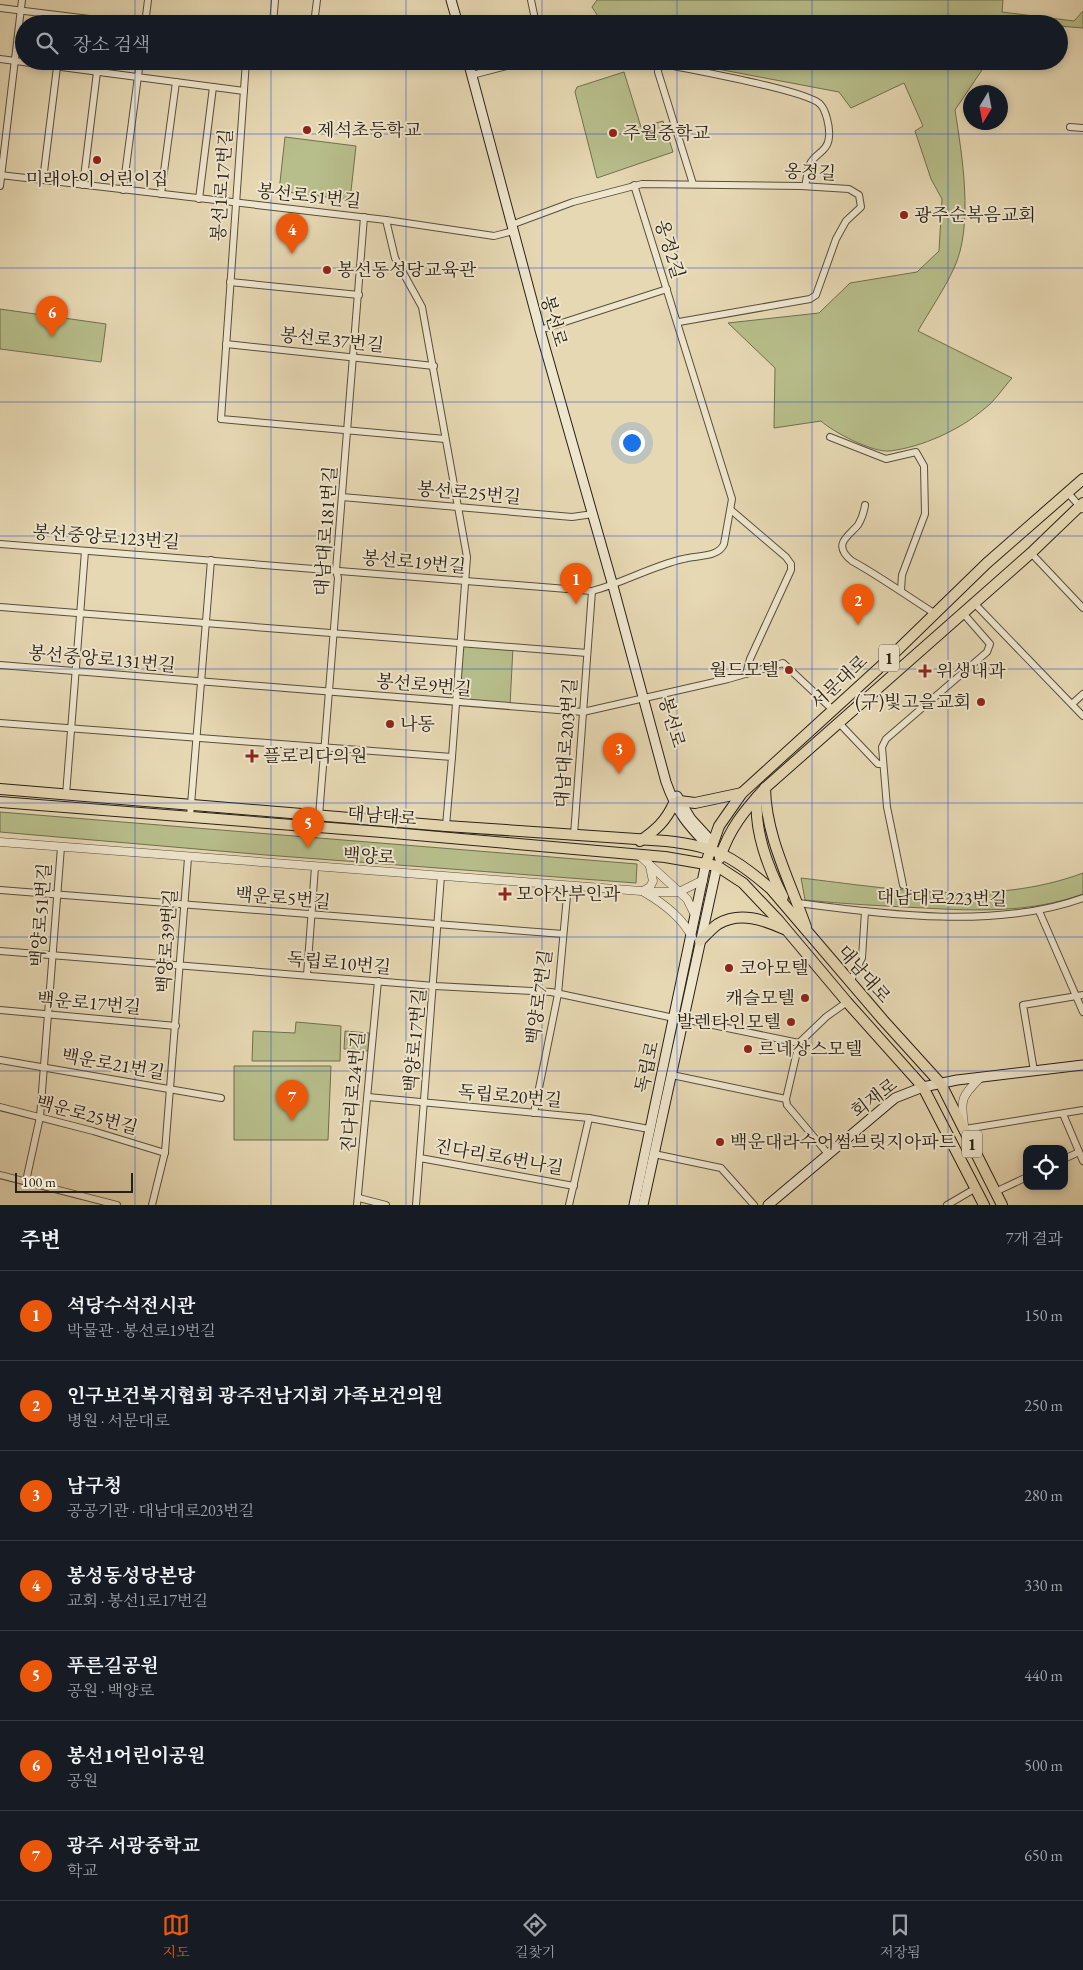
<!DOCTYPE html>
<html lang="ko">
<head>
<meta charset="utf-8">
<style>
  body { margin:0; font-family:"EB Garamond","Noto Serif KR",serif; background:#242831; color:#f1f3f6 }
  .controls { position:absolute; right:15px; bottom:15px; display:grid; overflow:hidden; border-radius:10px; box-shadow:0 2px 8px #0003 }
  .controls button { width:45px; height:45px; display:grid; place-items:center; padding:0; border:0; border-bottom:1px solid #363941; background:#171b24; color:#f1f3f6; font:25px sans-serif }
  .compass { position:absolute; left:963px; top:85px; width:45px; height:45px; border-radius:50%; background:#171b24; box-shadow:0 2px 8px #0003; rotate:190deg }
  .scale { position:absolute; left:15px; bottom:12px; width:118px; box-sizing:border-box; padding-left:5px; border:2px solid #282016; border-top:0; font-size:14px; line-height:18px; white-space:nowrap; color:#282016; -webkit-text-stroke:4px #efe6ce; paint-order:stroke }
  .you { position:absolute; left:631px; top:442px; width:18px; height:18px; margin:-12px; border:4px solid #fff; border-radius:50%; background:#1a73e8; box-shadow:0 0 0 8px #1a73e833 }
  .badge { display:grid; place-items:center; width:32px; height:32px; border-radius:50%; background:#ea580c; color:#fff; font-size:16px; font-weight:700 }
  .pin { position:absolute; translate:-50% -41px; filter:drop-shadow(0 1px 2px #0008) }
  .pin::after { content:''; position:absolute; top:26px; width:18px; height:15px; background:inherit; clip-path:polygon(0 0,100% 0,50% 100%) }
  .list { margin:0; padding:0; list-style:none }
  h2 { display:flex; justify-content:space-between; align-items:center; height:65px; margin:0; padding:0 20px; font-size:21px }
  h2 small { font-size:16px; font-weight:400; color:#9ea1a6 }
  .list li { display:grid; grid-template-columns:32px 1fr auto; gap:15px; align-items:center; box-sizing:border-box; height:90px; padding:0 20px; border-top:1px solid #363941 }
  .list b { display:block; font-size:19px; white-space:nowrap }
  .list p { margin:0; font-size:16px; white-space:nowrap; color:#9ea1a6 }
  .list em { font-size:16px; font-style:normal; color:#9ea1a6 }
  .icon { flex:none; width:28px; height:28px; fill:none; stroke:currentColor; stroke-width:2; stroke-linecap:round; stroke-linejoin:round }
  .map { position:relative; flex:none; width:1083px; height:1205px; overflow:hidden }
  .search { position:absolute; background:#171b24; box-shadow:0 2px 8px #0003; left:15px; right:15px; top:15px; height:55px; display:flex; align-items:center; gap:12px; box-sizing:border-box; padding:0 18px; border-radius:28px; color:#9ea1a6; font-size:19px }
  .sheet { height:695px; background:#171b24 }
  nav { display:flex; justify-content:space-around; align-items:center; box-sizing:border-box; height:70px; border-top:1px solid #363941; background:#171b24; font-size:14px; color:#9ea1a6 }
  nav a { display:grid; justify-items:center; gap:2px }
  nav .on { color:#ea580c }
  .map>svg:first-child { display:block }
</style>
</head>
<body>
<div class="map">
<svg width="1083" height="1205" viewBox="0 0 1083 1205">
  <rect width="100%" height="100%" fill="#e6d8b3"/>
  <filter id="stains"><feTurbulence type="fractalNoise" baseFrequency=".004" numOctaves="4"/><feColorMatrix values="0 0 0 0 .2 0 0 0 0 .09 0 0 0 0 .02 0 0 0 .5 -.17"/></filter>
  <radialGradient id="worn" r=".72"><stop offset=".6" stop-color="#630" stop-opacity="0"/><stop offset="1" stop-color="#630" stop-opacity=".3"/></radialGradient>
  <!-- green -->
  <g fill="#b7be8b" stroke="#706f50">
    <path d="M 597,0 L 1003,0 L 1002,12 L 1074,21 L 1083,11 L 1083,28 L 1059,26 L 1059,24 L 603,24 L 592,7 Z"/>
    <path d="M 675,61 L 988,61 L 955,110 C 962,155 974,226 954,268 C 944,290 930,310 918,331 L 1012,378 C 1003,388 995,401 984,409 C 960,430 922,447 890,451 C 873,453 833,432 821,421 L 774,428 L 775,368 L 728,323 L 819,313 L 850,283 L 917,272 L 939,251 L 942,199 L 931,179 L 915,131 L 923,126 L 904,83 L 851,108 L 839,92 Z"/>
    <path d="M 624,72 L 641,127 L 663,121 L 673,152 L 597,178 L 575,92 L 577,87 Z"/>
    <path d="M 285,137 L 356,146 L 350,200 L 279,191 Z"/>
    <path d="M 0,309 L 106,324 L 101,362 L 0,349 Z"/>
    <path d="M 461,643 L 513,647 L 510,706 L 456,702 Z"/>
    <path d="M 0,812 L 637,864 L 636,883 L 266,855 L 0,832 Z"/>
    <path d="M 1083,873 L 1083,894 C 1031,913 977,911 924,908 C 884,906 844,904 805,900 L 801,878 C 895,889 992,907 1083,873 Z"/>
    <path d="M 296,1022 L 341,1026 L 340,1061 L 252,1061 L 253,1031 L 295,1033 Z"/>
    <path d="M 345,1031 L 369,1033 L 368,1051 L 344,1049 Z"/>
    <path d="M 234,1066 L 331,1066 L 328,1140 L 234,1140 Z"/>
  </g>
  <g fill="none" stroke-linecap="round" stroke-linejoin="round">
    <!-- minor casing -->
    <g stroke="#584e3d" stroke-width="8">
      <g id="minor">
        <path d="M 531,0 L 536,24"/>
        <path d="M 0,8 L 130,24"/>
        <path d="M 145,24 L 148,0"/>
        <path d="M 273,24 L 275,0"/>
        <path d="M 314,24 L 317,0"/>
        <path d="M 0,59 L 244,91"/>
        <path d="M 246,61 L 221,419 L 445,439"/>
        <path d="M 452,61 L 469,63"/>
        <path d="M 472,75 L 526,61"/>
        <path d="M 1070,127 L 1083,128"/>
        <path d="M 0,175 L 386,220 L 494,236 L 513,231"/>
        <path d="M 43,180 L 57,67"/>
        <path d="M 693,184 L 658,72 L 658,65 L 664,64 C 691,70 805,90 820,104 C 826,110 830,127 829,137 C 828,152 814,154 810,164 C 807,170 807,179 805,186"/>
        <path d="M 83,185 L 97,72"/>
        <path d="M 0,186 L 22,0"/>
        <path d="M 123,190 L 140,61"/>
        <path d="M 161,194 L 176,82"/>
        <path d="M 199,199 L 213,87"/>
        <path d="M 386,220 L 395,258 L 422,307 L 467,557 L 452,757"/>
        <path d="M 511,225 L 573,202 L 642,184 L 801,186 L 849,189 L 859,195 L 861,207 L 846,221 L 836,239 L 816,295 L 810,299 L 679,322"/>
        <path d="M 230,282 L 359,295"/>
        <path d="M 540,330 L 667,289"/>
        <path d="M 226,344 L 434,366"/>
        <path d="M 830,437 L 886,459 L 916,452 L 924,466 L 925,514 L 902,575 L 901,590"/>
        <path d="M 1068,493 L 1082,509"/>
        <path d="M 342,497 L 572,517 L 593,514"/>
        <path d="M 865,505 C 864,512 861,520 858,525 C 849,536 831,544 852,561 C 881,577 907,596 934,613"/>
        <path d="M 731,510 L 786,557 L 791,564 L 791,570 L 750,659 L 746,674"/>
        <path d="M 0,544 L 592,591 C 623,583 652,566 683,559 C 697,555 718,558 724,544 L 732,499 L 634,185"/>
        <path d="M 1031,553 L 1083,608"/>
        <path d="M 973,602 L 1083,716"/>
        <path d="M 0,607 L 587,653"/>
        <path d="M 0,665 L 583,712 L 728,679 L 783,663 L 833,710"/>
        <path d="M 1072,704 L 1083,694"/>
        <path d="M 0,723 L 452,757 L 446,826"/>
        <path d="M 839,723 L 878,764 L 882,764"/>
        <path d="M 66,795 L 85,551"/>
        <path d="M 319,816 L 338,578 L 336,570 L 364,217"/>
        <path d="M 190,817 L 211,560"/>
        <path d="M 574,835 L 592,591"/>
        <path d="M 903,885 L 887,807 L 882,747 L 886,739 L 987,652 L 990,644 L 962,612"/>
        <path d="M 0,890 L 563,934"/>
        <path d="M 798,903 C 886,915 998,929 1083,898"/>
        <path d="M 1039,911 L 1083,1012"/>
        <path d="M 0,951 L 435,986 L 551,992 L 674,1018"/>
        <path d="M 307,975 L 315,867"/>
        <path d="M 850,982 L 862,958 L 865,911"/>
        <path d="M 0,1010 L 176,1026"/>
        <path d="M 684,1019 L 799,1043"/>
        <path d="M 0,1060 L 221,1098"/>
        <path d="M 1034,1071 L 1023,1005 L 1083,995"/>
        <path d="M 672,1075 L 786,1099"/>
        <path d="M 368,1097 L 589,1118 L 649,1129"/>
        <path d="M 0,1107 L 93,1131 L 165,1153"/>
        <path d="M 534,1113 L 558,994 L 568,885"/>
        <path d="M 1063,1114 L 1083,1161"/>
        <path d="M 965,1129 L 1083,1110"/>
        <path d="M 654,1154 L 721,1168 L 754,1205"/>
        <path d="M 829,1155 L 787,1105 L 786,1099 L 799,1043 L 826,1017 L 847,1002"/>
        <path d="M 420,1158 L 574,1186"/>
        <path d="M 1064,1159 L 1079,1152"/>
        <path d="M 0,1175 L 117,1205"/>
        <path d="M 26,1181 L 40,1117 L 61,847"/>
        <path d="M 995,1192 L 1027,1177"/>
        <path d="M 359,1198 L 386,1205"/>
        <path d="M 152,1205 L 165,1152 L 188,858"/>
        <path d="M 357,1205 L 378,981"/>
        <path d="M 416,1205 L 441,876"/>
        <path d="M 569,1205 L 589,1118"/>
        <path d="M 947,1205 L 976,1188"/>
      </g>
    </g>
    <!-- tertiary casing -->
    <g stroke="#584e3d" stroke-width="9">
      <g id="tertiary">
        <path d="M 0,842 L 654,892 L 679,892 L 703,880"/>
        <path d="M 639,855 L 687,899 L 695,915"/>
        <path d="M 643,891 L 650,887 L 653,881 L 650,867"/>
        <path d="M 644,892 C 663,903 682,917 692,937"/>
        <path d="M 964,1125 C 960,1099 962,1096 980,1078"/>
      </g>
    </g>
    <!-- secondary casing -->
    <g stroke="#282016" stroke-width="11">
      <g id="secondary">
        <path d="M 451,0 L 458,24"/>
        <path d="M 468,61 L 540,330 L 613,586 L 666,782 C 677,813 688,825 710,848"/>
        <path d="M 677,796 L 691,819 L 713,843"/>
        <path d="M 634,1205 L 706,863"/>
        <path d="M 643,1205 L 717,866"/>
        <path d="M 768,1205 L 895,1098 L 923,1087 L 957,1080 L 1083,1065"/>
      </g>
    </g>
    <!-- primary casing -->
    <g stroke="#282016" stroke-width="12">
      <g id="primary">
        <path d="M 765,788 C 766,837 790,881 806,927"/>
        <path d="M 0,789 L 446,826 L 666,841 C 715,846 734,857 771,889 L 883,1020 L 941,1084 L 1002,1205"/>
        <path d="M 757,797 C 754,832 768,867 783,897"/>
        <path d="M 679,801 L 695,803 L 742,793"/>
        <path d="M 0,802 L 382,832 L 665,857 L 717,866 L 743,883 L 779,921 L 847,1002 L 923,1087 L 984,1205"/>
        <path d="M 640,841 C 656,830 666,821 674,803"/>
        <path d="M 720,858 C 729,829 745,810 765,788 L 1031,553 L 1083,503"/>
        <path d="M 706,863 L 719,826 L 742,793 L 878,669 L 987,563 L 1083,479"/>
        <path d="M 700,941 C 706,935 712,928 718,924 C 740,911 764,920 784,929"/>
      </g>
    </g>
    <!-- minor -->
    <use href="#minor" stroke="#efe6ce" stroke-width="6"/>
    <!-- tertiary -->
    <use href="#tertiary" stroke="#efe6ce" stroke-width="8"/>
    <!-- secondary -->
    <use href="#secondary" stroke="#efe6ce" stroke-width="9"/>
    <!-- primary -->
    <use href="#primary" stroke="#e6d8b3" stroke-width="10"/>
  </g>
  <!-- grid -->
  <path fill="none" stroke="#1d4ed8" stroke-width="1" stroke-opacity="0.55" d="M 135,0 L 135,24M 271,0 L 271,24M 406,0 L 406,24M 542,0 L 542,24M 677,0 L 677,24M 812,0 L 812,24M 948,0 L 948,24M 135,61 L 135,1205M 271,61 L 271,1205M 406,61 L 406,1205M 542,61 L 542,1205M 677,61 L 677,1205M 812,61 L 812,1205M 948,61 L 948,1205M 0,134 L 1083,134M 0,268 L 1083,268M 0,402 L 1083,402M 0,536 L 1083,536M 0,669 L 1083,669M 0,803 L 1083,803M 0,937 L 1083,937M 0,1071 L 1083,1071"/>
  <!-- markers -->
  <g fill="#8f2418" stroke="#efe6ce" stroke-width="2">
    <circle cx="307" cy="130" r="5"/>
    <circle cx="613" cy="133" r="5"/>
    <circle cx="97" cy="160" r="5"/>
    <circle cx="904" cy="215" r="5"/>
    <circle cx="327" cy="270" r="5"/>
    <circle cx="789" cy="670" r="5"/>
    <path d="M922.5 663.5h5v5h5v5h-5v5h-5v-5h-5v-5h5z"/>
    <circle cx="981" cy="702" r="5"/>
    <circle cx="390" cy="724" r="5"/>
    <path d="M249.5 748.5h5v5h5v5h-5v5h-5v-5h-5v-5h5z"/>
    <path d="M502.5 886.5h5v5h5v5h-5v5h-5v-5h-5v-5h5z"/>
    <circle cx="729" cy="968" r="5"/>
    <circle cx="805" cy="998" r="5"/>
    <circle cx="791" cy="1022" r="5"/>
    <circle cx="748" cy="1049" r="5"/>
    <circle cx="720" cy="1142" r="5"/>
  </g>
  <g text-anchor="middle" stroke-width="4" stroke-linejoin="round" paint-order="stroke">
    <!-- shield labels -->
    <g fill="#efe6ce" stroke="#645b4d" stroke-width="1">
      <rect x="879" y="644.5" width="20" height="27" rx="4"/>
      <rect x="962" y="1130.5" width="20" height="27" rx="4"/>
    </g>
    <g font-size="16" font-weight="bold" fill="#282016">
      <text x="889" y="664">1</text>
      <text x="972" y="1150">1</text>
    </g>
    <!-- poi labels -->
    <g font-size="18" fill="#282016" stroke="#efe6ce" text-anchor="start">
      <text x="317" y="136">제석초등학교</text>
      <text x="623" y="139">주월중학교</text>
      <text x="97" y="185" text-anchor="middle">미래아이 어린이집</text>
      <text x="914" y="221">광주순복음교회</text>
      <text x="337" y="276">봉선동성당교육관</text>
      <text x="779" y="676" text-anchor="end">월드모텔</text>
      <text x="936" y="677">위생내과</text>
      <text x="971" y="708" text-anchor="end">(구)빛고을교회</text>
      <text x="400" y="730">나동</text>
      <text x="263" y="762">플로리다의원</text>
      <text x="516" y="900">모아산부인과</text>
      <text x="739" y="974">코아모텔</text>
      <text x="795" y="1004" text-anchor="end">캐슬모텔</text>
      <text x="781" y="1028" text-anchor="end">발렌타인모텔</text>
      <text x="758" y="1055">르네상스모텔</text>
      <text x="730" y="1148">백운대라수어썸브릿지아파트</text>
    </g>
    <!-- street labels -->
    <g font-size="18" fill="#282016" stroke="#efe6ce">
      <text transform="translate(810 172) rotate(3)" y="6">옹정길</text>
      <text transform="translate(222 185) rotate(-86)" y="6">봉선1로17번길</text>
      <text transform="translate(309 196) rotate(6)" y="6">봉선로51번길</text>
      <text transform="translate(670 249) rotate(73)" y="6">옹정2길</text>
      <text transform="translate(554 321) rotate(74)" y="6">봉선로</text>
      <text transform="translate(332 340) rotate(6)" y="6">봉선로37번길</text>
      <text transform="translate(469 493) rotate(5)" y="6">봉선로25번길</text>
      <text transform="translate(326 531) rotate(-86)" y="6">대남대로181번길</text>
      <text transform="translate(106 537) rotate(4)" y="6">봉선중앙로123번길</text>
      <text transform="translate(414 562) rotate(5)" y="6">봉선로19번길</text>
      <text transform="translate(102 659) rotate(5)" y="6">봉선중앙로131번길</text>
      <text transform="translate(839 682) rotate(-43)" y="6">서문대로</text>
      <text transform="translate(424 685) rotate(5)" y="6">봉선로9번길</text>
      <text transform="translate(672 722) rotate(74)" y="6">봉선로</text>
      <text transform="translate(566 743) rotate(-86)" y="6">대남대로203번길</text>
      <text transform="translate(382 816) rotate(5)" y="6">대남대로</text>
      <text transform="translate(369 856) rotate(4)" y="6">백양로</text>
      <text transform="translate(283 898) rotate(5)" y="6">백운로5번길</text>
      <text transform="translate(942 898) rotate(1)" y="6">대남대로223번길</text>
      <text transform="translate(41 915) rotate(-86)" y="6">백양로51번길</text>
      <text transform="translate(167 941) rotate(-86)" y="6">백양로39번길</text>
      <text transform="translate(339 963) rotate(5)" y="6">독립로10번길</text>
      <text transform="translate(864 974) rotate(49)" y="6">대남대로</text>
      <text transform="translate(539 997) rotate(-82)" y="6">백양로7번길</text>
      <text transform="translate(89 1003) rotate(5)" y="6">백운로17번길</text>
      <text transform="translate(415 1040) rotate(-85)" y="6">백양로17번길</text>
      <text transform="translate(113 1064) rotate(10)" y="6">백운로21번길</text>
      <text transform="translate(647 1067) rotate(-77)" y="6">독립로</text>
      <text transform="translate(353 1092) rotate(-85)" y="6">진다리로24번길</text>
      <text transform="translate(510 1096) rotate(5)" y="6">독립로20번길</text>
      <text transform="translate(874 1098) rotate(-37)" y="6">회재로</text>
      <text transform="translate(87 1115) rotate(15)" y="6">백운로25번길</text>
      <text transform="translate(499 1157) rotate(10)" y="6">진다리로6번나길</text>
    </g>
  </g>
  <rect width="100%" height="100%" filter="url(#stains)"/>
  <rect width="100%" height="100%" fill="url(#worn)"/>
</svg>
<div class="controls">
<button><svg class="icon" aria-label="locate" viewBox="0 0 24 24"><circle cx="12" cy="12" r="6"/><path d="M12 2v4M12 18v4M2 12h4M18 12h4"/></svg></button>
</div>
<svg class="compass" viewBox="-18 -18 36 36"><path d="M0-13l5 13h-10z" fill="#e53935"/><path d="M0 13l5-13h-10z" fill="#9ea1a6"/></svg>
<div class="scale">100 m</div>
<div class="you"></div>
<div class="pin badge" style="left:576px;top:604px">1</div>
<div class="pin badge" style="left:858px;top:625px">2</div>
<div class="pin badge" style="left:619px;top:774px">3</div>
<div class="pin badge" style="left:292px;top:254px">4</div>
<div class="pin badge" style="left:308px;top:848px">5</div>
<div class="pin badge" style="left:52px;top:337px">6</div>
<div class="pin badge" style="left:292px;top:1121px">7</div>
<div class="search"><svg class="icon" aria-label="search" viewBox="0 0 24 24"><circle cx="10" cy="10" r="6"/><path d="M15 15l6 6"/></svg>장소 검색</div>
</div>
<section class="sheet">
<h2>주변<small>7개 결과</small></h2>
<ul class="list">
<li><span class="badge">1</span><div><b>석당수석전시관</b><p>박물관 · 봉선로19번길</p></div><em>150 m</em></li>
<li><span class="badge">2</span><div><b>인구보건복지협회 광주전남지회 가족보건의원</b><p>병원 · 서문대로</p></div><em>250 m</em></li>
<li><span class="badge">3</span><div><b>남구청</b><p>공공기관 · 대남대로203번길</p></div><em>280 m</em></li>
<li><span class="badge">4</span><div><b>봉성동성당본당</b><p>교회 · 봉선1로17번길</p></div><em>330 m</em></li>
<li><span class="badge">5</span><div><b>푸른길공원</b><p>공원 · 백양로</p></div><em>440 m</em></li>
<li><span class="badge">6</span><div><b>봉선1어린이공원</b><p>공원</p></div><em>500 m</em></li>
<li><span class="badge">7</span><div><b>광주 서광중학교</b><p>학교</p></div><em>650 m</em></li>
</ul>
</section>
<nav>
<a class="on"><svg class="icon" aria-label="map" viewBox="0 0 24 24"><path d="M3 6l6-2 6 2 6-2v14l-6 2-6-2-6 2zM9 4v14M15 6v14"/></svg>지도</a>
<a><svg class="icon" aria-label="directions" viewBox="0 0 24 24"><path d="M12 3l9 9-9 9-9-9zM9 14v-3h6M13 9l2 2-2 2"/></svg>길찾기</a>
<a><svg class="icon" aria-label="saved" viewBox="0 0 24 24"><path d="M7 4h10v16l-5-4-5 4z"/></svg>저장됨</a>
</nav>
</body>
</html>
